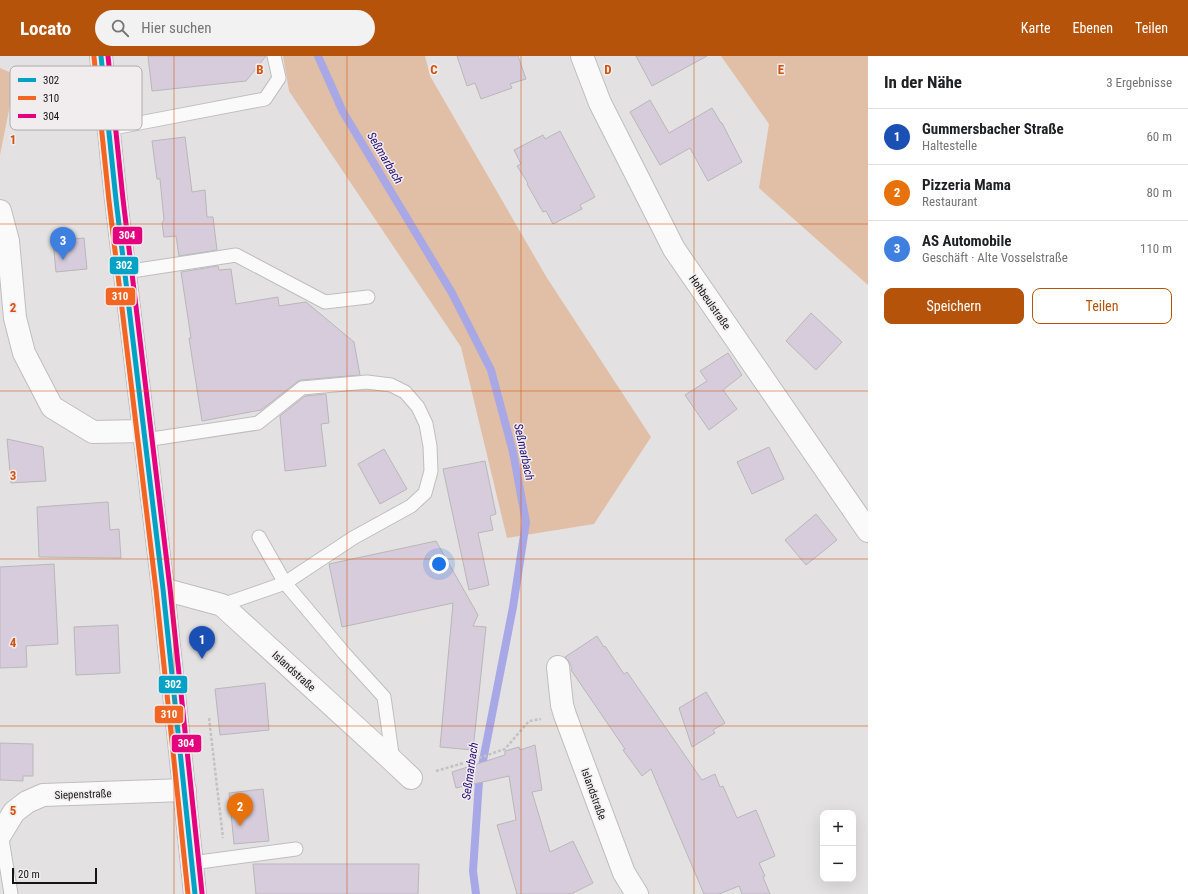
<!DOCTYPE html>
<html lang="de">
<head>
<meta charset="utf-8">
<style>
  body { margin:0; font-family:"Roboto Condensed",sans-serif; background:#f2f2f2; color:#202124 }
  .controls { position:absolute; right:12px; bottom:12px; display:grid; overflow:hidden; border-radius:8px; box-shadow:0 4px 16px #0002 }
  .controls button { width:36px; height:36px; display:grid; place-items:center; padding:0; border:0; border-bottom:1px solid #e0e0e0; background:#fff; color:#202124; font:20px sans-serif }
  .scale { position:absolute; left:12px; bottom:10px; width:85px; box-sizing:border-box; padding-left:4px; border:2px solid #161415; border-top:0; font-size:11px; line-height:14px; white-space:nowrap; color:#161415; -webkit-text-stroke:3px #f1edef; paint-order:stroke }
  .you { position:absolute; left:439px; top:508px; width:14px; height:14px; margin:-10px; border:3px solid #fff; border-radius:50%; background:#1a73e8; box-shadow:0 0 0 6px #1a73e833 }
  .badge { display:grid; place-items:center; width:26px; height:26px; border-radius:50%; background:#b45309; color:#fff; font-size:13px; font-weight:700 }
  .pin { position:absolute; translate:-50% -33px; filter:drop-shadow(0 1px 2px #0008) }
  .pin::after { content:''; position:absolute; top:21px; width:14px; height:12px; background:inherit; clip-path:polygon(0 0,100% 0,50% 100%) }
  .list { margin:0; padding:0; list-style:none }
  h2 { display:flex; justify-content:space-between; align-items:center; height:52px; margin:0; padding:0 16px; font-size:17px }
  h2 small { font-size:13px; font-weight:400; color:#757577 }
  .list li { display:grid; grid-template-columns:26px 1fr auto; gap:12px; align-items:center; box-sizing:border-box; height:56px; padding:0 16px; border-top:1px solid #e0e0e0 }
  .list b { display:block; font-size:15px; white-space:nowrap }
  .list p { margin:0; font-size:13px; white-space:nowrap; color:#757577 }
  .list em { font-size:13px; font-style:normal; color:#757577 }
  .actions { display:flex; gap:8px; padding:12px 16px }
  .actions a { flex:1; padding:9px 0; border:1px solid #b45309; border-radius:8px; text-align:center; font-size:14px; color:#b45309 }
  .actions .main { background:#b45309; color:#fff }
  .icon { flex:none; width:22px; height:22px; fill:none; stroke:currentColor; stroke-width:2; stroke-linecap:round; stroke-linejoin:round }
  .map { position:relative; flex:none; width:868px; height:838px; overflow:hidden }
  header { display:flex; align-items:center; gap:24px; box-sizing:border-box; height:56px; padding:0 20px; background:#b45309; color:#fff }
  header strong { font-size:19px }
  nav { display:flex; gap:22px; margin-inline-start:auto; font-size:14px }
  .search { width:280px; height:36px; background:#f2f2f2; display:flex; align-items:center; gap:10px; box-sizing:border-box; padding:0 14px; border-radius:22px; color:#757577; font-size:15px }
  main { display:flex }
  aside { flex:1; background:#fff }
  .map>svg:first-child { display:block }
</style>
</head>
<body>
<header>
<strong>Locato</strong>
<div class="search"><svg class="icon" aria-label="search" viewBox="0 0 24 24"><circle cx="10" cy="10" r="6"/><path d="M15 15l6 6"/></svg>Hier suchen</div>
<nav><a>Karte</a><a>Ebenen</a><a>Teilen</a></nav>
</header>
<main>
<div class="map">
<svg width="868" height="838" viewBox="0 0 868 838">
  <rect width="100%" height="100%" fill="#e3e1e2"/>
  <!-- green -->
  <g fill="#e1bea6">
    <path d="M 283,0 L 425,0 L 430,20 L 547,222 L 651,381 L 594,468 L 507,482 L 461,291 L 289,35 Z"/>
    <path d="M 721,0 L 868,0 L 868,229 L 759,132 L 769,68 Z"/>
    <path d="M 0,12 L 16,19 L 0,99 Z"/>
  </g>
  <g fill="none" stroke-linecap="round" stroke-linejoin="round">
    <!-- stream -->
    <path stroke="#a8a8e6" stroke-width="8" d="M 318,0 L 343,56 L 452,237 L 491,314 L 513,396 L 526,466 L 513,551 L 479,725 L 473,815 L 476,838"/>
  </g>
  <!-- building -->
  <g fill="#d7ccdb" stroke="#b9b7b8">
    <path d="M 148,0 L 266,0 L 246,25 L 152,35 Z"/>
    <path d="M 457,0 L 518,0 L 526,23 L 510,28 L 512,32 L 481,43 L 475,27 L 467,30 Z"/>
    <path d="M 636,0 L 707,0 L 652,30 Z"/>
    <path d="M 650,44 L 669,77 L 712,52 L 721,67 L 722,67 L 742,106 L 708,125 L 690,92 L 660,109 L 630,56 Z"/>
    <path d="M 560,75 L 595,141 L 580,149 L 582,153 L 553,168 L 546,155 L 543,156 L 527,128 L 528,127 L 517,110 L 521,108 L 514,94 L 543,79 L 545,83 Z"/>
    <path d="M 185,81 L 192,136 L 205,134 L 207,161 L 213,161 L 217,194 L 179,200 L 176,180 L 164,181 L 162,167 L 164,164 L 160,123 L 157,123 L 152,85 Z"/>
    <path d="M 84,182 L 87,213 L 56,216 L 53,185 Z"/>
    <path d="M 218,210 L 219,214 L 231,213 L 236,248 L 278,241 L 279,250 L 306,246 L 354,286 L 360,319 L 301,324 L 297,326 L 261,354 L 202,365 L 189,282 L 191,282 L 181,216 Z"/>
    <path d="M 811,257 L 842,286 L 816,314 L 786,285 Z"/>
    <path d="M 728,297 L 742,319 L 723,334 L 737,353 L 709,374 L 685,339 L 707,325 L 700,315 Z"/>
    <path d="M 326,338 L 329,367 L 321,368 L 326,410 L 285,415 L 280,360 L 305,340 Z"/>
    <path d="M 7,383 L 43,391 L 46,425 L 11,427 Z"/>
    <path d="M 769,391 L 784,423 L 752,438 L 737,406 Z"/>
    <path d="M 384,393 L 407,433 L 380,448 L 358,408 Z"/>
    <path d="M 485,405 L 496,458 L 490,460 L 493,474 L 478,477 L 489,529 L 469,534 L 443,413 Z"/>
    <path d="M 108,446 L 110,474 L 119,473 L 121,502 L 39,501 L 37,451 Z"/>
    <path d="M 816,458 L 837,484 L 806,509 L 785,484 Z"/>
    <path d="M 436,485 L 478,559 L 473,570 L 486,571 L 473,694 L 440,691 L 453,547 L 342,571 L 329,508 Z"/>
    <path d="M 54,508 L 58,588 L 26,590 L 27,611 L 0,612 L 0,511 Z"/>
    <path d="M 118,569 L 120,617 L 76,619 L 74,571 Z"/>
    <path d="M 597,580 L 604,591 L 605,590 L 624,618 L 627,616 L 702,724 L 715,718 L 720,731 L 723,730 L 737,762 L 756,754 L 775,800 L 759,807 L 765,820 L 763,821 L 770,838 L 742,838 L 739,830 L 719,838 L 704,838 L 651,713 L 642,720 L 623,694 L 625,693 L 571,614 L 572,612 L 568,604 L 565,601 Z"/>
    <path d="M 265,627 L 269,674 L 220,679 L 215,633 Z"/>
    <path d="M 706,636 L 725,667 L 713,674 L 715,677 L 692,691 L 679,652 Z"/>
    <path d="M 0,687 L 33,688 L 33,720 L 23,720 L 23,725 L 0,724 Z"/>
    <path d="M 535,689 L 542,734 L 532,736 L 550,796 L 573,785 L 593,827 L 571,838 L 517,838 L 497,769 L 516,764 L 509,720 L 456,732 L 452,716 L 505,699 L 505,695 L 519,691 L 520,694 Z"/>
    <path d="M 263,733 L 269,785 L 234,788 L 229,737 Z"/>
    <path d="M 253,808 L 419,808 L 418,838 L 256,838 Z"/>
  </g>
  <g fill="none" stroke-linecap="round" stroke-linejoin="round">
    <!-- lane casing -->
    <g stroke="#bfbebe" stroke-width="15">
      <g id="lane">
        <path d="M 108,73 L 265,43 L 279,22 L 274,0"/>
        <path d="M 125,216 L 236,199 L 325,246 L 368,241"/>
        <path d="M 145,384 L 258,367 L 302,332 L 367,326 L 391,329 L 405,336 L 418,351 L 426,368 L 430,390 L 431,415 L 425,437 L 411,450 L 353,482 L 285,527 L 222,549"/>
        <path d="M 259,481 L 285,527 L 344,597 L 384,641 L 393,705"/>
        <path d="M 1,777 L 11,838"/>
        <path d="M 192,807 L 296,793"/>
      </g>
    </g>
    <!-- street casing -->
    <g stroke="#bfbebe" stroke-width="24">
      <g id="street">
        <path d="M 582,0 L 600,47 L 674,193 L 868,475"/>
        <path d="M 0,155 L 8,185 L 15,262 L 24,297 L 52,351 L 93,376 L 144,375"/>
        <path d="M 163,533 L 222,549 L 393,705 L 411,722"/>
        <path d="M 558,611 L 562,649 L 565,659 L 624,817 L 637,838"/>
        <path d="M 0,779 L 14,756 L 27,746 L 43,739 L 185,734"/>
      </g>
    </g>
    <!-- secondary casing -->
    <g stroke="#bfbebe" stroke-width="24">
      <path id="secondary" d="M 101,0 L 116,144 L 163,533 L 195,838"/>
    </g>
    <!-- path -->
    <g stroke="#c3c2c3" stroke-width="2.5" stroke-dasharray="3 2" stroke-linecap="butt">
      <path d="M 209,662 L 223,782"/>
      <path d="M 436,715 L 467,706 L 505,693 L 529,665 L 541,663"/>
    </g>
    <!-- lane -->
    <use href="#lane" stroke="#fbfafb" stroke-width="13"/>
    <!-- street -->
    <use href="#street" stroke="#fbfafb" stroke-width="22"/>
    <!-- secondary -->
    <use href="#secondary" stroke="#f6f2f2" stroke-width="22"/>
    <!-- bus-1 casing -->
    <g stroke="#f1edef" stroke-width="8">
      <path id="bus-1" d="M 101,0 L 116,144 L 163,533 L 195,838"/>
    </g>
    <!-- bus-2 casing -->
    <g stroke="#f1edef" stroke-width="8">
      <path id="bus-2" d="M 94,1 L 109,145 L 156,534 L 188,838"/>
    </g>
    <!-- bus-3 casing -->
    <g stroke="#f1edef" stroke-width="8">
      <path id="bus-3" d="M 108,0 L 123,143 L 170,532 L 202,837"/>
    </g>
    <!-- bus-1 -->
    <use href="#bus-1" stroke="#01a2c5" stroke-width="5"/>
    <!-- bus-2 -->
    <use href="#bus-2" stroke="#f26522" stroke-width="5"/>
    <!-- bus-3 -->
    <use href="#bus-3" stroke="#e5007d" stroke-width="5"/>
  </g>
  <!-- grid -->
  <path fill="none" stroke="#d3520d" stroke-width="1" stroke-opacity="0.55" d="M 174,0 L 174,838M 347,0 L 347,838M 521,0 L 521,838M 694,0 L 694,838M 0,168 L 868,168M 0,335 L 868,335M 0,503 L 868,503M 0,670 L 868,670"/>
  <g text-anchor="middle" stroke-width="3" stroke-linejoin="round" paint-order="stroke">
    <!-- street labels -->
    <g font-size="11" fill="#161415" stroke="#f1edef">
      <text transform="translate(710 246) rotate(55)" y="4">Hohbeulstraße</text>
      <text transform="translate(294 615) rotate(42)" y="4">Islandstraße</text>
      <text transform="translate(83 738) rotate(-2)" y="4">Siepenstraße</text>
      <text transform="translate(594 738) rotate(70)" y="4">Islandstraße</text>
    </g>
    <!-- water labels -->
    <g font-size="12" font-style="italic" fill="#280e77" stroke="#f1edef">
      <text transform="translate(385 102) rotate(59)" y="4">Seßmarbach</text>
      <text transform="translate(524 396) rotate(78)" y="4">Seßmarbach</text>
      <text transform="translate(470 715) rotate(-82)" y="4">Seßmarbach</text>
    </g>
  </g>
  <!-- legend -->
  <rect x="10" y="10" width="132" height="64" rx="6" fill="#f1edef" stroke="#afacae" stroke-width="1"/>
  <rect x="18" y="22" width="18" height="4" fill="#01a2c5"/>
  <rect x="18" y="40" width="18" height="4" fill="#f26522"/>
  <rect x="18" y="58" width="18" height="4" fill="#e5007d"/>
  <g font-size="11" fill="#161415">
    <text x="43" y="28">302</text>
    <text x="43" y="46">310</text>
    <text x="43" y="64">304</text>
  </g>
  <g font-size="13" text-anchor="middle" font-weight="bold" fill="#d3520d" stroke="#f1edef" stroke-width="3" stroke-linejoin="round" paint-order="stroke">
    <text x="260" y="18">B</text>
    <text x="434" y="18">C</text>
    <text x="608" y="18">D</text>
    <text x="781" y="18">E</text>
    <text x="13" y="88">1</text>
    <text x="13" y="256">2</text>
    <text x="13" y="424">3</text>
    <text x="13" y="591">4</text>
    <text x="13" y="759">5</text>
  </g>
  <g stroke="#f1edef" stroke-width="1.5">
    <rect x="112" y="170" width="31" height="19" rx="4" fill="#e5007d"/>
    <rect x="109" y="200" width="30" height="19" rx="4" fill="#01a2c5"/>
    <rect x="105" y="231" width="31" height="19" rx="4" fill="#f26522"/>
    <rect x="158" y="619" width="30" height="19" rx="4" fill="#01a2c5"/>
    <rect x="154" y="649" width="30" height="19" rx="4" fill="#f26522"/>
    <rect x="171" y="678" width="31" height="19" rx="4" fill="#e5007d"/>
  </g>
  <g font-size="11" text-anchor="middle" font-weight="bold" fill="#fff">
    <text x="127" y="183">304</text>
    <text x="124" y="213">302</text>
    <text x="120" y="244">310</text>
    <text x="173" y="632">302</text>
    <text x="169" y="662">310</text>
    <text x="186" y="691">304</text>
  </g>
</svg>
<div class="controls">
<button>+</button>
<button>−</button>
</div>
<div class="scale">20 m</div>
<div class="you"></div>
<div class="pin badge" style="left:202px;top:603px;background:#1a4fb4">1</div>
<div class="pin badge" style="left:240px;top:770px;background:#e8710a">2</div>
<div class="pin badge" style="left:63px;top:204px;background:#3f7fe0">3</div>
</div>
<aside>
<h2>In der Nähe<small>3 Ergebnisse</small></h2>
<ul class="list">
<li><span class="badge" style="background:#1a4fb4">1</span><div><b>Gummersbacher Straße</b><p>Haltestelle</p></div><em>60 m</em></li>
<li><span class="badge" style="background:#e8710a">2</span><div><b>Pizzeria Mama</b><p>Restaurant</p></div><em>80 m</em></li>
<li><span class="badge" style="background:#3f7fe0">3</span><div><b>AS Automobile</b><p>Geschäft · Alte Vosselstraße</p></div><em>110 m</em></li>
</ul>
<div class="actions"><a class="main">Speichern</a><a>Teilen</a></div>
</aside>
</main>
</body>
</html>
